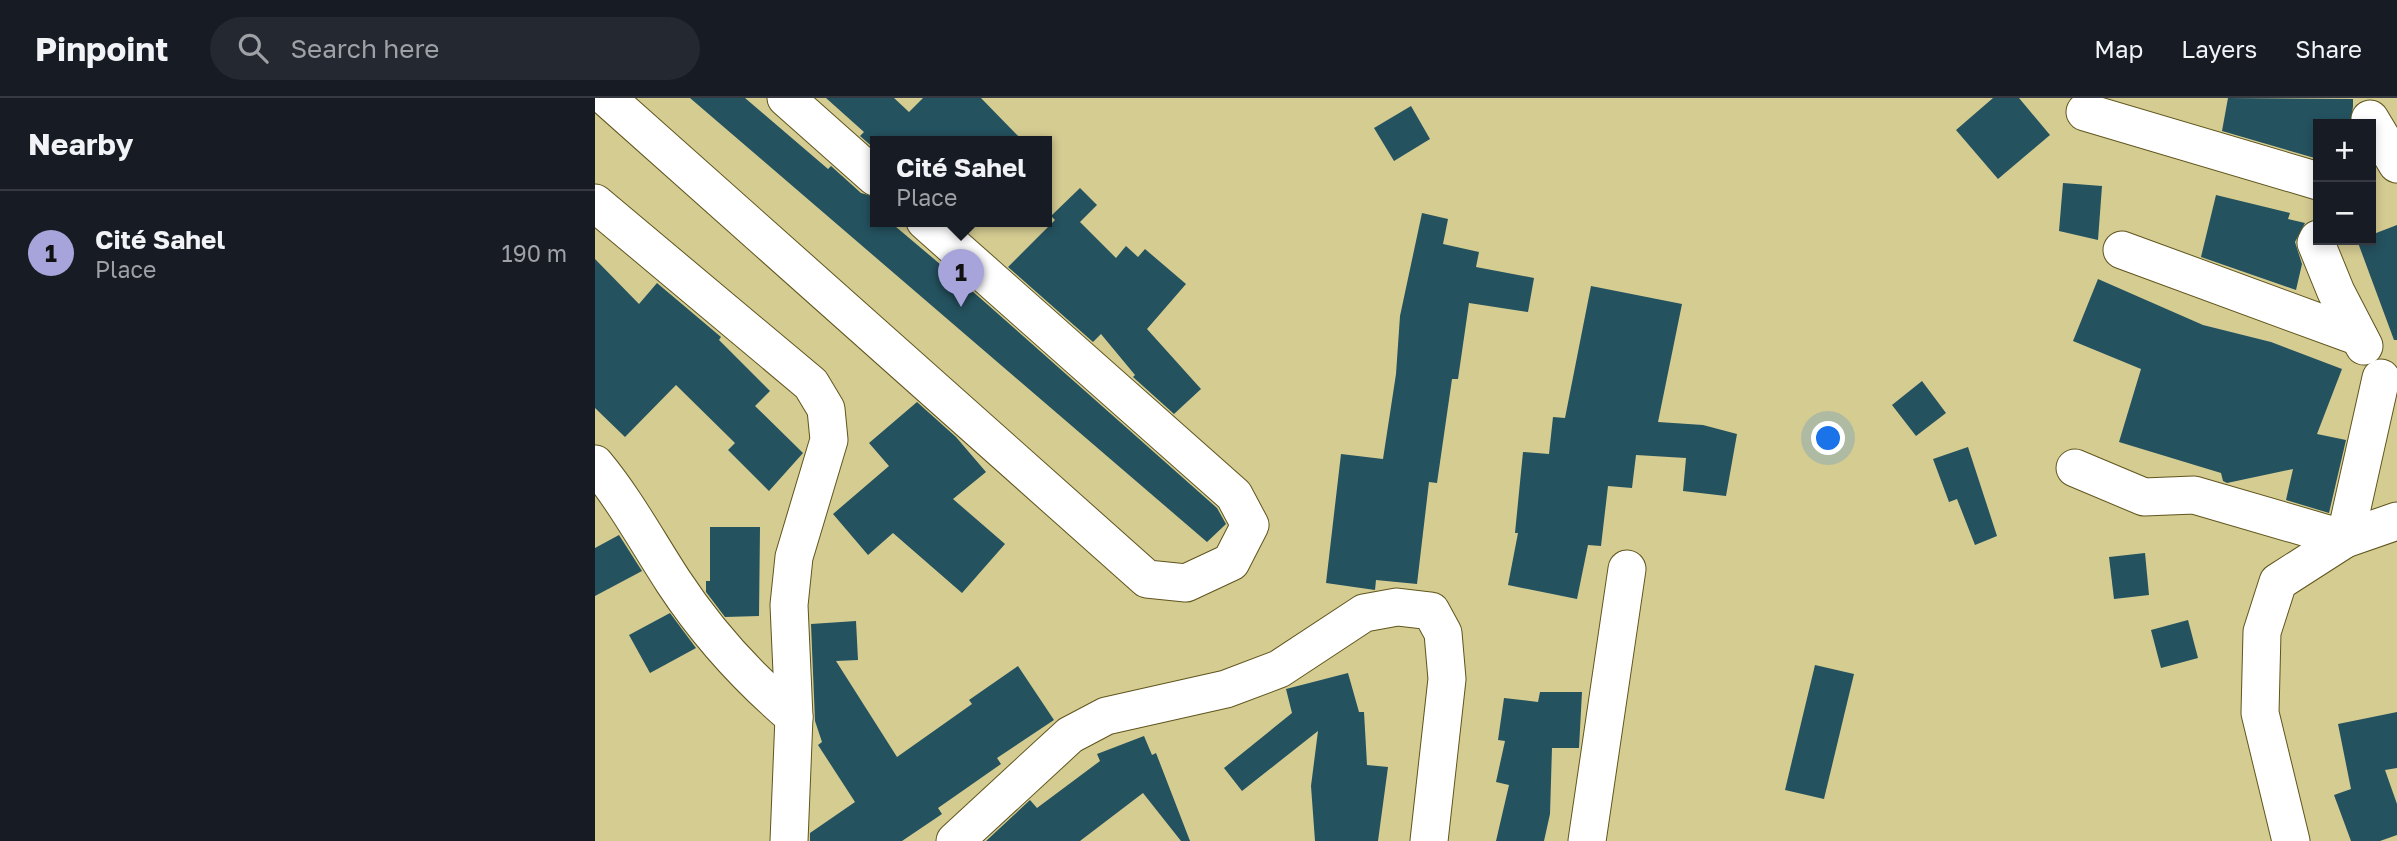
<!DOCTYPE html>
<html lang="en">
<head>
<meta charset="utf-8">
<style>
  body { margin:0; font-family:"Golos Text",sans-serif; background:#242831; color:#f1f3f6 }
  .controls { position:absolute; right:21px; top:21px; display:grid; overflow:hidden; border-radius:0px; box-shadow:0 4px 10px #0003 }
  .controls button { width:63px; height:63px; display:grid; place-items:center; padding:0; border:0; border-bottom:2px solid #363941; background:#171b24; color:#f1f3f6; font:35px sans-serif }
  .you { position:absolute; left:1234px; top:341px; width:24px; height:24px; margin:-18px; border:5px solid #fff; border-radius:50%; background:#1a73e8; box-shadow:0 0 0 10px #1a73e833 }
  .badge { display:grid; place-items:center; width:46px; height:46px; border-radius:50%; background:#a7a4db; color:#111; font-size:23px; font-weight:700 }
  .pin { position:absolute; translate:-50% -58px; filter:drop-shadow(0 2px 4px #0008) }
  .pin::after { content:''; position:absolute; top:37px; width:24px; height:21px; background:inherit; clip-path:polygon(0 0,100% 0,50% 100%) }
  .popup { position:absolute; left:275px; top:38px; width:182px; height:91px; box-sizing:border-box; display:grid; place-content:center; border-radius:0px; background:#171b24; filter:drop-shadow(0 2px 5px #0005); font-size:23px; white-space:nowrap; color:#9ea1a6 }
  .popup b { font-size:26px; color:#f1f3f6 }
  .popup::after { content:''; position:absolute; left:50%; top:100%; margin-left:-14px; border:14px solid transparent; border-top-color:#171b24 }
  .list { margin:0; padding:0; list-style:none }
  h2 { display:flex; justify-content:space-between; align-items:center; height:91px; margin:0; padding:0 28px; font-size:30px }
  h2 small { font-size:23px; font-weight:400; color:#9ea1a6 }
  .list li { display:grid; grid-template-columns:46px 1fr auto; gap:21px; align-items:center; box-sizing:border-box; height:126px; padding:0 28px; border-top:2px solid #363941 }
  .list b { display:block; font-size:26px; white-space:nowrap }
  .list p { margin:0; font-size:23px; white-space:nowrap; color:#9ea1a6 }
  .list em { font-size:23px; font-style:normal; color:#9ea1a6 }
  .icon { flex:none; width:38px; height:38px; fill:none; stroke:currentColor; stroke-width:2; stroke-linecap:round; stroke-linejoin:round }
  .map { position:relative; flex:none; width:1802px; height:743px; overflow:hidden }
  header { display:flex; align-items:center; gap:42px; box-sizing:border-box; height:98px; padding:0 35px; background:#171b24; border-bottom:2px solid #363941 }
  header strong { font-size:33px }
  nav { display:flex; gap:38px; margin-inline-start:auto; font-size:24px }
  .search { width:490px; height:63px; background:#242831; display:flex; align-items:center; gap:18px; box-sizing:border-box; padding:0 24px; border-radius:38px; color:#9ea1a6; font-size:26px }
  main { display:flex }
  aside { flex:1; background:#171b24 }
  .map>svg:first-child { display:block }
</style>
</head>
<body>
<header>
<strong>Pinpoint</strong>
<div class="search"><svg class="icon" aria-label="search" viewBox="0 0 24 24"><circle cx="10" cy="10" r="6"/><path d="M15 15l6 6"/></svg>Search here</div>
<nav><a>Map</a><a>Layers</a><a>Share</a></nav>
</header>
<main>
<aside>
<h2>Nearby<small></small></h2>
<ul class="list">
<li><span class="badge">1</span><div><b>Cité Sahel</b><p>Place</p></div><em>190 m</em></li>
</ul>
</aside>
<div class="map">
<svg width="1802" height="743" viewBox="0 0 1802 743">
  <rect width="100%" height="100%" fill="#d5cc92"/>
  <!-- building -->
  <g fill="#24525f">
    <path d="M 95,0 L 150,0 L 233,71 L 236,68 L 266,95 L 280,99 L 280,123 L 294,123 L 384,199 L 622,410 L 631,426 L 612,444 Z"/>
    <path d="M 231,0 L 299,0 L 314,14 L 328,0 L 386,0 L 428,43 L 280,43 L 280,51 L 265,38 L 269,34 Z"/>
    <path d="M 1398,0 L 1424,0 L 1455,37 L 1403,81 L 1361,32 Z"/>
    <path d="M 1633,0 L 1758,1 L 1758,9 L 1755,26 L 1723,26 L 1723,61 L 1627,33 Z"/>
    <path d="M 816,8 L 835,41 L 799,63 L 779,30 Z"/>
    <path d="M 1468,85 L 1507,88 L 1503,142 L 1464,133 Z"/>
    <path d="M 485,90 L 502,107 L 485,124 L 521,160 L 531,148 L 543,159 L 550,151 L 591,186 L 552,231 L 606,291 L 579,316 L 538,279 L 540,277 L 506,236 L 498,244 L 413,169 L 460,122 L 456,118 Z"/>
    <path d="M 1621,97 L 1695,115 L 1693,121 L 1710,125 L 1700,144 L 1707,166 L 1701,192 L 1606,159 Z"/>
    <path d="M 827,115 L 853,121 L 848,146 L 884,154 L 881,169 L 939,180 L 933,214 L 874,205 L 863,281 L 857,281 L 842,385 L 834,384 L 822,486 L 781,482 L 780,492 L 731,485 L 746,356 L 788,361 L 801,276 L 805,218 Z"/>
    <path d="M 1802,127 L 1802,242 L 1799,242 L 1762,142 L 1776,142 L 1776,137 Z"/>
    <path d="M 0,161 L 44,206 L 62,185 L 126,239 L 124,242 L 175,293 L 160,308 L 208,355 L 174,393 L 133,352 L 140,345 L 81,287 L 30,339 L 0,310 Z"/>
    <path d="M 1503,181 L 1608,227 L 1676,244 L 1747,271 L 1722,336 L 1751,342 L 1734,415 L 1691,402 L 1698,371 L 1632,385 L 1628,383 L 1626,375 L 1524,344 L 1546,271 L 1478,243 Z"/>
    <path d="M 996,188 L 1087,206 L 1063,324 L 1108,327 L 1142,336 L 1131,398 L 1088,393 L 1091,360 L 1041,357 L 1037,390 L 1013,388 L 1006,448 L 993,447 L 982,501 L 913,487 L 923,435 L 920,435 L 928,354 L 954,356 L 958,319 L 970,320 Z"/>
    <path d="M 1327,283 L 1351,315 L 1321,338 L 1297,307 Z"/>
    <path d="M 322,304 L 361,339 L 391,374 L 358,401 L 410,446 L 367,495 L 298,435 L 273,457 L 238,416 L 294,368 L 274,345 Z"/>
    <path d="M 1373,349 L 1402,438 L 1380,447 L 1362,401 L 1354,404 L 1338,361 Z"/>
    <path d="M 115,429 L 165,429 L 164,518 L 130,519 L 111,494 L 111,483 L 115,483 Z"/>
    <path d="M 24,437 L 47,473 L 0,498 L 0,450 Z"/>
    <path d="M 1550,455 L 1554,497 L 1519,501 L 1514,459 Z"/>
    <path d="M 75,515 L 101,550 L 55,575 L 34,537 Z"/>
    <path d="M 1593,522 L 1603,560 L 1566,570 L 1556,532 Z"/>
    <path d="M 261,523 L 263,562 L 241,563 L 302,659 L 377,606 L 374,602 L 423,568 L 459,622 L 402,660 L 406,666 L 343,710 L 347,716 L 307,743 L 215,743 L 215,735 L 260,704 L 223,647 L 227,644 L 220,623 L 216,526 Z"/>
    <path d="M 1220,567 L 1259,576 L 1229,701 L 1190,692 Z"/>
    <path d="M 753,575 L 764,614 L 769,614 L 772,667 L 793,669 L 783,743 L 720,743 L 716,688 L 723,633 L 647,693 L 629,670 L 697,615 L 691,591 Z"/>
    <path d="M 945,594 L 987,594 L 984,650 L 957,650 L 955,716 L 949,743 L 901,743 L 914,687 L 901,684 L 910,643 L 903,642 L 909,600 L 943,604 Z"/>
    <path d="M 1802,614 L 1802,670 L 1790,672 L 1802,706 L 1802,737 L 1785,743 L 1756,743 L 1739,697 L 1756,691 L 1743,626 Z"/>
    <path d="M 549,638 L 557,657 L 561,655 L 595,743 L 586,743 L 548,695 L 485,743 L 391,743 L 435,702 L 442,710 L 505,663 L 502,656 Z"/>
  </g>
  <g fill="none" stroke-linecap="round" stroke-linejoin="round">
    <!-- street casing -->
    <g stroke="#5f551d" stroke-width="39">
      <g id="street">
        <path d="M 12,0 L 552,481 L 591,485 L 636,464 L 655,427 L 639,397 L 330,123"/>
        <path d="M 191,0 L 280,79"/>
        <path d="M 1490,14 L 1723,83"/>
        <path d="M 1775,21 L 1802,66"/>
        <path d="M 0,105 L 216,286 L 231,311 L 234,342 L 199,459 L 194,507 L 199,619 L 194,743"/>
        <path d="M 1723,141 L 1721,145 L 1741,194 L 1769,248"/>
        <path d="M 1527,152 L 1764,239"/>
        <path d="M 0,366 C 30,402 52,443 78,483 C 112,535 152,579 199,619"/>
        <path d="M 1480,370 L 1549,399 L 1599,397 L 1750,441 L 1786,280"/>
        <path d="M 360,743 L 475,637 L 511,618 L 631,591 L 684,571 L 769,515 L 802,509 L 836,513 L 848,535 L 852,581 L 834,743"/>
        <path d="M 992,743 L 1032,471"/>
        <path d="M 1696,743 L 1665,615 L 1667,534 L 1683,484 L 1750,441 L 1802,423"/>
      </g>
    </g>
    <!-- street -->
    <use href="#street" stroke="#fff" stroke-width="37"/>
  </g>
</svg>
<div class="controls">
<button>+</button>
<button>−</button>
</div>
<div class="you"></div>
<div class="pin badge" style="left:366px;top:209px">1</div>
<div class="popup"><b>Cité Sahel</b>Place</div>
</div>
</main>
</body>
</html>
